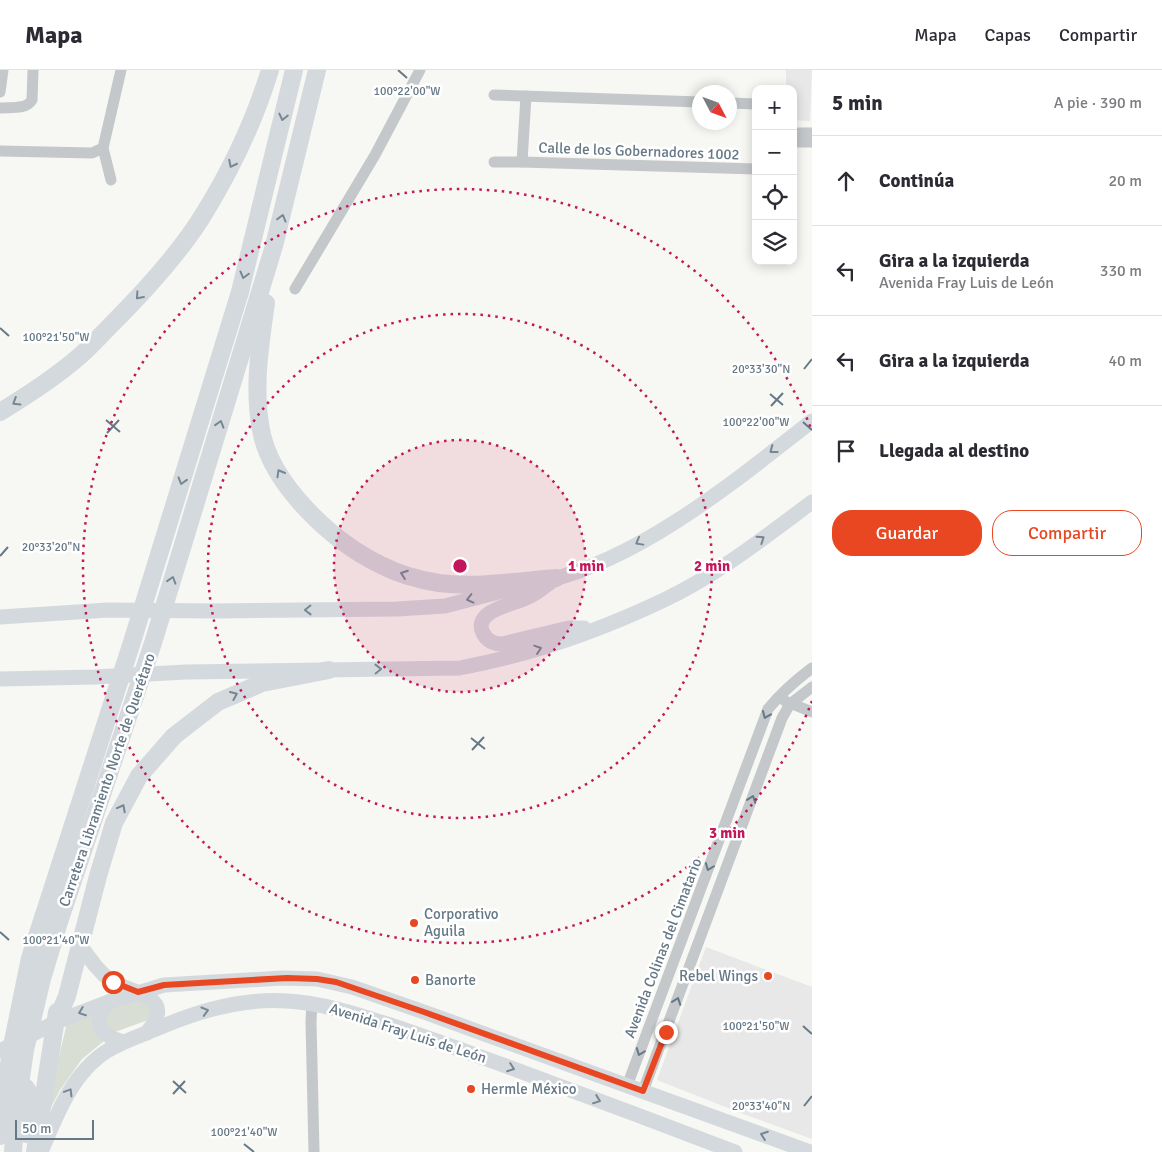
<!DOCTYPE html>
<html lang="es">
<head>
<meta charset="utf-8">
<style>
  body { margin:0; font-family:Signika,sans-serif; background:#f7f7f7; color:#2b2b33 }
  .controls { position:absolute; right:15px; top:15px; display:grid; overflow:hidden; border-radius:10px; box-shadow:0 2px 12px #0003 }
  .controls button { width:45px; height:45px; display:grid; place-items:center; padding:0; border:0; border-bottom:1px solid #e1e1e2; background:#fff; color:#2b2b33; font:25px sans-serif }
  .compass { position:absolute; left:692px; top:15px; width:45px; height:45px; border-radius:50%; background:#fff; box-shadow:0 2px 12px #0003; rotate:131deg }
  .scale { position:absolute; left:15px; bottom:12px; width:79px; box-sizing:border-box; padding-left:5px; border:2px solid #657885; border-top:0; font-size:14px; line-height:18px; white-space:nowrap; color:#657885; -webkit-text-stroke:4px #fff; paint-order:stroke }
  .stop { position:absolute; width:15px; height:15px; margin:-11px; border:4px solid #e84722; border-radius:50%; background:#fff }
  .stop.end { background:#e84722; border-color:#fff; box-shadow:0 1px 5px #0008 }
  .list { margin:0; padding:0; list-style:none }
  h2 { display:flex; justify-content:space-between; align-items:center; height:65px; margin:0; padding:0 20px; font-size:21px }
  h2 small { font-size:16px; font-weight:400; color:#7c7c81 }
  .list li { display:grid; grid-template-columns:32px 1fr auto; gap:15px; align-items:center; box-sizing:border-box; height:90px; padding:0 20px; border-top:1px solid #e1e1e2 }
  .list b { display:block; font-size:19px; white-space:nowrap }
  .list p { margin:0; font-size:16px; white-space:nowrap; color:#7c7c81 }
  .list em { font-size:16px; font-style:normal; color:#7c7c81 }
  .actions { display:flex; gap:10px; padding:15px 20px }
  .actions a { flex:1; padding:11px 0; border:1px solid #e84722; border-radius:20px; text-align:center; font-size:18px; color:#e84722 }
  .actions .main { background:#e84722; color:#fff }
  .icon { flex:none; width:28px; height:28px; fill:none; stroke:currentColor; stroke-width:2; stroke-linecap:round; stroke-linejoin:round }
  .map { position:relative; flex:none; width:812px; height:1082px; overflow:hidden }
  header { display:flex; align-items:center; gap:30px; box-sizing:border-box; height:70px; padding:0 25px; background:#fff; border-bottom:1px solid #e1e1e2 }
  header strong { font-size:24px }
  nav { display:flex; gap:28px; margin-inline-start:auto; font-size:18px }
  main { display:flex }
  aside { flex:1; background:#fff }
  .map>svg:first-child { display:block }
</style>
</head>
<body>
<header>
<strong>Mapa</strong>
<nav><a>Mapa</a><a>Capas</a><a>Compartir</a></nav>
</header>
<main>
<div class="map">
<svg width="812" height="1082" viewBox="0 0 812 1082">
  <rect width="100%" height="100%" fill="#f7f7f3"/>
  <!-- built -->
  <g fill="#e7e8e7">
    <path d="M 786,0 L 812,0 L 810,51 L 793,50 L 793,19 L 786,19 Z"/>
    <path d="M 706,877 L 812,917 L 812,1069 L 738,1042 L 657,1010 Z"/>
  </g>
  <!-- green -->
  <path fill="#d8ded4" d="M 139,925 L 154,938 L 148,950 L 115,962 L 82,989 L 60,1020 L 43,1053 L 67,953 Z"/>
  <g fill="none" stroke-linecap="round" stroke-linejoin="round">
    <!-- minor -->
    <g stroke="#c4c8cb" stroke-width="11">
      <path d="M 0,22 L 3,0"/>
      <path d="M 494,25 L 700,32"/>
      <path d="M 730,33 L 756,34"/>
      <path d="M 0,38 C 10,37 26,40 32,30 L 33,0"/>
      <path d="M 793,63 L 812,63"/>
      <path d="M 793,72 L 812,72"/>
      <path d="M 0,81 L 92,83 L 103,78"/>
      <path d="M 494,92 L 522,92 L 756,99"/>
      <path d="M 522,92 L 526,26"/>
      <path d="M 111,110 L 103,78 L 121,0"/>
      <path d="M 295,219 L 375,85 L 420,0"/>
      <path d="M 785,631 L 812,642"/>
      <path d="M 312,933 L 311,951 L 314,1082"/>
      <path d="M 627,1016 L 768,639 C 781,623 796,610 812,598"/>
      <path d="M 643,1021 L 782,648 L 790,634 L 812,617"/>
    </g>
    <!-- major -->
    <g stroke="#d4d9dd" stroke-width="15">
      <path d="M 556,508 C 546,515 537,524 526,528 C 514,534 472,541 483,563 C 487,571 494,574 502,574 L 569,558 L 584,558"/>
      <path d="M 546,511 C 642,488 735,411 812,351"/>
      <path d="M 0,547 L 108,540 L 216,541 L 397,539 L 445,536 L 518,517"/>
      <path d="M 0,609 L 95,607 L 186,602 L 460,598 C 530,585 599,561 664,530 C 717,505 765,467 812,432"/>
      <path d="M 80,875 C 90,889 98,901 111,911 C 124,920 163,924 157,946 C 156,952 150,958 147,963"/>
      <path d="M 111,931 C 90,951 99,965 123,972"/>
      <path d="M 0,981 L 56,952 L 111,931 L 164,915 L 282,908 L 317,909 L 352,917 L 424,942 L 810,1082"/>
      <path d="M 41,1082 C 56,1046 72,1003 107,981 C 123,971 143,965 161,957 C 201,940 243,928 287,931 C 323,933 356,944 390,955 C 429,968 467,982 506,996 C 582,1024 659,1053 735,1082"/>
    </g>
    <!-- highway -->
    <g stroke="#d4d9dd" stroke-width="18">
      <path d="M 266,233 C 260,276 253,317 261,360 C 271,415 333,472 381,495 C 398,504 420,510 439,513 C 477,518 518,511 556,508"/>
      <path d="M 0,342 C 28,325 56,307 81,285 C 91,276 101,265 110,256 C 144,222 181,182 205,142 C 232,98 255,49 270,0"/>
      <path d="M 56,952 L 67,926 L 98,806 L 114,753 L 139,706 L 174,666 L 218,632 L 262,613 L 329,600"/>
      <path d="M 14,1013 C 39,1014 28,1048 26,1064"/>
      <path d="M 0,1066 L 2,1038 L 12,976 L 30,888 L 132,572 L 240,222 L 294,0"/>
      <path d="M 13,1082 L 16,1042 L 25,980 L 42,909 L 59,852 L 153,573 L 274,176 L 317,0"/>
      <path d="M 35,1082 L 57,942"/>
    </g>
  </g>
  <!-- one-way arrows -->
  <defs><path id="oneway-chevron" d="M-2-3.5L2.5 0L-2 3.5" fill="none" stroke-width="1.6" stroke-linecap="round" stroke-linejoin="round" transform="scale(1.25)"/></defs>
  <g stroke="#768792">
    <use href="#oneway-chevron" transform="translate(283 47) rotate(103)"/>
    <use href="#oneway-chevron" transform="translate(232 94) rotate(117)"/>
    <use href="#oneway-chevron" transform="translate(282 148) rotate(-75)"/>
    <use href="#oneway-chevron" transform="translate(244 205) rotate(105)"/>
    <use href="#oneway-chevron" transform="translate(139 226) rotate(132)"/>
    <use href="#oneway-chevron" transform="translate(16 332) rotate(148)"/>
    <use href="#oneway-chevron" transform="translate(220 354) rotate(-73)"/>
    <use href="#oneway-chevron" transform="translate(773 380) rotate(143)"/>
    <use href="#oneway-chevron" transform="translate(280 403) rotate(-120)"/>
    <use href="#oneway-chevron" transform="translate(182 411) rotate(107)"/>
    <use href="#oneway-chevron" transform="translate(761 469) rotate(-34)"/>
    <use href="#oneway-chevron" transform="translate(639 472) rotate(151)"/>
    <use href="#oneway-chevron" transform="translate(404 504) rotate(-160)"/>
    <use href="#oneway-chevron" transform="translate(172 510) rotate(-73)"/>
    <use href="#oneway-chevron" transform="translate(470 529) rotate(166)"/>
    <use href="#oneway-chevron" transform="translate(308 540) rotate(179)"/>
    <use href="#oneway-chevron" transform="translate(538 579) rotate(-19)"/>
    <use href="#oneway-chevron" transform="translate(378 599) rotate(-1)"/>
    <use href="#oneway-chevron" transform="translate(234 625) rotate(-23)"/>
    <use href="#oneway-chevron" transform="translate(122 738) rotate(-62)"/>
    <use href="#oneway-chevron" transform="translate(205 941) rotate(-16)"/>
    <use href="#oneway-chevron" transform="translate(82 942) rotate(159)"/>
    <use href="#oneway-chevron" transform="translate(511 998) rotate(20)"/>
    <use href="#oneway-chevron" transform="translate(69 1022) rotate(-59)"/>
    <use href="#oneway-chevron" transform="translate(597 1030) rotate(21)"/>
    <use href="#oneway-chevron" transform="translate(764 1065) rotate(-160)"/>
  </g>
  <g stroke="#657885">
    <use href="#oneway-chevron" transform="translate(766 645) rotate(113)"/>
    <use href="#oneway-chevron" transform="translate(752 729) rotate(-70)"/>
    <use href="#oneway-chevron" transform="translate(709 797) rotate(111)"/>
    <use href="#oneway-chevron" transform="translate(677 931) rotate(-70)"/>
    <use href="#oneway-chevron" transform="translate(640 982) rotate(111)"/>
  </g>
  <g fill="none" stroke-linecap="round" stroke-linejoin="round">
    <!-- route -->
    <path stroke="#e84722" stroke-width="6" d="M 113,912 L 138,922 L 164,915 L 287,908 L 317,909 L 336,912 L 424,942 L 643,1021 L 666,962"/>
  </g>
  <!-- ticks -->
  <path fill="none" stroke="#657885" stroke-width="2" d="M 398,0 L 407,8M 0,258 L 9,266M 804,299 L 812,289M 770,324 L 783,335M 771,336 L 783,323M 106,350 L 120,362M 803,352 L 812,360M 107,363 L 119,350M 0,486 L 8,477M 471,668 L 485,679M 472,680 L 484,667M 0,862 L 9,870M 803,956 L 812,964M 173,1011 L 186,1023M 173,1024 L 185,1011M 804,1036 L 812,1026M 244,1074 L 254,1082"/>
  <!-- distance rings -->
  <circle cx="460" cy="496" r="126" fill="#c2185b" fill-opacity=".12"/>
  <g fill="none" stroke="#c2185b" stroke-width="2.5" stroke-dasharray="2.5 5">
    <circle cx="460" cy="496" r="126"/>
    <circle cx="460" cy="496" r="252"/>
    <path d="M812 631A377 377 0 1 1 812 361"/>
  </g>
  <!-- markers -->
  <g fill="#e84722" stroke="#fff" stroke-width="2">
    <circle cx="414" cy="853" r="5"/>
    <circle cx="768" cy="906" r="5"/>
    <circle cx="415" cy="910" r="5"/>
    <circle cx="471" cy="1019" r="5"/>
  </g>
  <g text-anchor="middle" stroke-width="5" stroke-linejoin="round" paint-order="stroke">
    <!-- street labels -->
    <g font-size="15" fill="#657885" stroke="#fff">
      <text transform="translate(639 81) rotate(2)" y="5">Calle de los Gobernadores 1002</text>
      <text transform="translate(107 710) rotate(-71)" y="5">Carretera Libramiento Norte de Querétaro</text>
      <text transform="translate(663 878) rotate(-69)" y="5">Avenida Colinas del Cimatario</text>
      <text transform="translate(408 963) rotate(18)" y="5">Avenida Fray Luis de León</text>
    </g>
    <!-- poi labels -->
    <g font-size="15" fill="#657885" stroke="#fff" text-anchor="start">
      <text x="424" y="849">Corporativo<tspan x="424" dy="17">Aguila</tspan></text>
      <text x="758" y="911" text-anchor="end">Rebel Wings</text>
      <text x="425" y="915">Banorte</text>
      <text x="481" y="1024">Hermle México</text>
    </g>
  </g>
  <g font-size="12" text-anchor="middle" fill="#657885" stroke="#fff" stroke-width="5" stroke-linejoin="round" paint-order="stroke">
    <text x="407" y="25">100°22'00"W</text>
    <text x="56" y="271">100°21'50"W</text>
    <text x="761" y="303">20°33'30"N</text>
    <text x="756" y="356">100°22'00"W</text>
    <text x="51" y="481">20°33'20"N</text>
    <text x="56" y="874">100°21'40"W</text>
    <text x="756" y="960">100°21'50"W</text>
    <text x="761" y="1040">20°33'40"N</text>
    <text x="244" y="1066">100°21'40"W</text>
  </g>
  <circle cx="460" cy="496" r="8" fill="#c2185b" stroke="#fff" stroke-width="2.5"/>
  <g font-size="15" text-anchor="middle" font-weight="bold" fill="#c2185b" stroke="#fff" stroke-width="5" stroke-linejoin="round" paint-order="stroke">
    <text x="586" y="501">1 min</text>
    <text x="712" y="501">2 min</text>
    <text x="727" y="768">3 min</text>
  </g>
</svg>
<div class="controls">
<button>+</button>
<button>−</button>
<button><svg class="icon" aria-label="locate" viewBox="0 0 24 24"><circle cx="12" cy="12" r="6"/><path d="M12 2v4M12 18v4M2 12h4M18 12h4"/></svg></button>
<button><svg class="icon" aria-label="layers" viewBox="0 0 24 24"><path d="M12 4l9 5-9 5-9-5zM3 14l9 5 9-5"/></svg></button>
</div>
<svg class="compass" viewBox="-18 -18 36 36"><path d="M0-13l5 13h-10z" fill="#e53935"/><path d="M0 13l5-13h-10z" fill="#7c7c81"/></svg>
<div class="scale">50 m</div>
<div class="stop" style="left:113px;top:912px"></div>
<div class="stop end" style="left:666px;top:962px"></div>
</div>
<aside>
<h2>5 min<small>A pie · 390 m</small></h2>
<ul class="list">
<li><svg class="icon" aria-label="ahead" viewBox="0 0 24 24"><path d="M12 20V5M6 11l6-6 6 6"/></svg><div><b>Continúa</b></div><em>20 m</em></li>
<li><svg class="icon" aria-label="left" viewBox="0 0 24 24"><path d="M17 20v-9H6M10 6l-5 5 5 5"/></svg><div><b>Gira a la izquierda</b><p>Avenida Fray Luis de León</p></div><em>330 m</em></li>
<li><svg class="icon" aria-label="left" viewBox="0 0 24 24"><path d="M17 20v-9H6M10 6l-5 5 5 5"/></svg><div><b>Gira a la izquierda</b></div><em>40 m</em></li>
<li><svg class="icon" aria-label="arrive" viewBox="0 0 24 24"><path d="M6 21V4h12l-3 4 3 4H6"/></svg><div><b>Llegada al destino</b></div></li>
</ul>
<div class="actions"><a class="main">Guardar</a><a>Compartir</a></div>
</aside>
</main>
</body>
</html>
